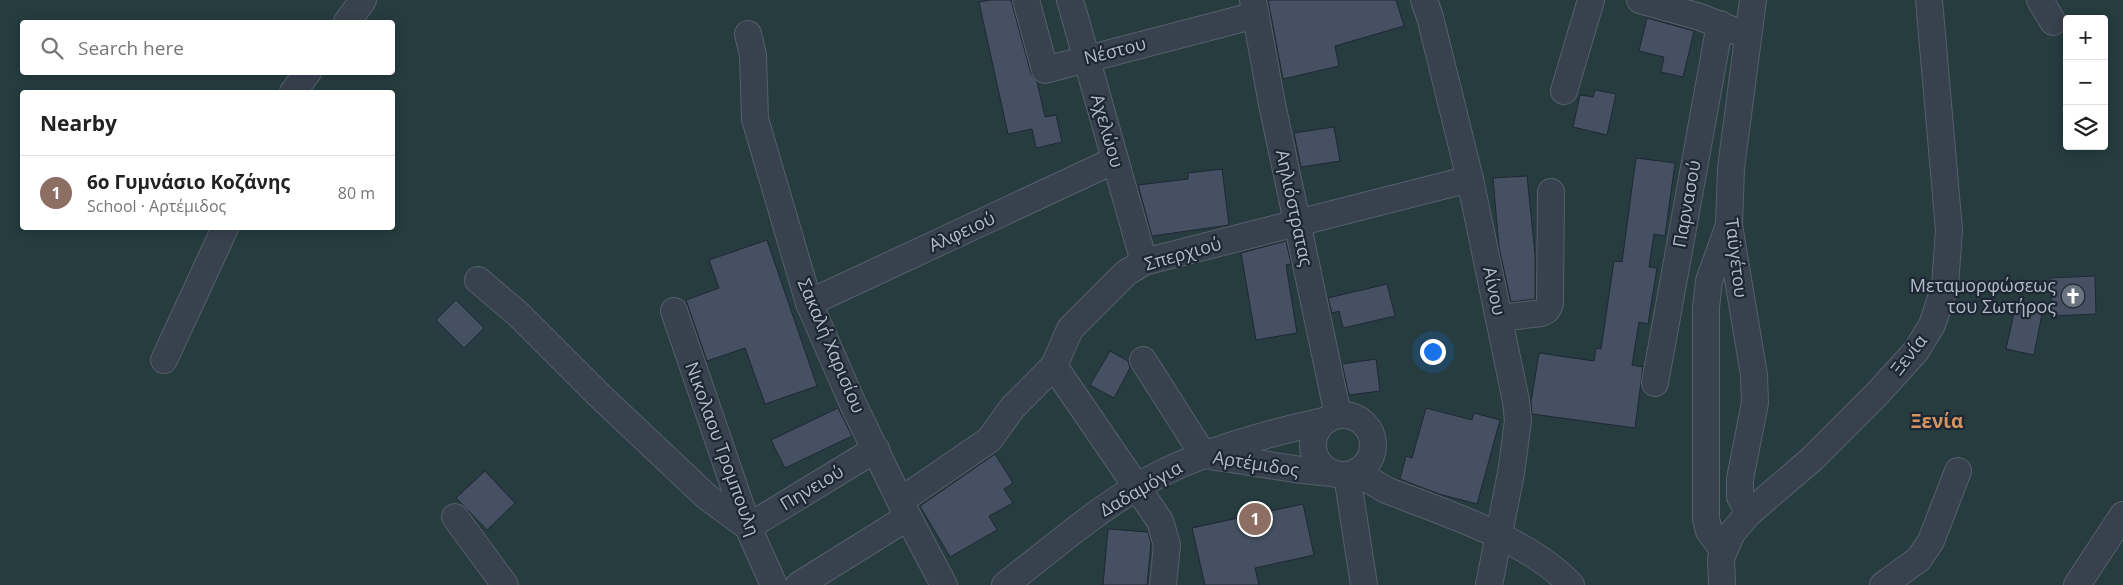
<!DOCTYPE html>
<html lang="en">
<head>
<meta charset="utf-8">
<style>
  body { margin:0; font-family:"Open Sans",sans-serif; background:#f2f2f2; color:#222 }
  .controls { position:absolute; right:15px; top:15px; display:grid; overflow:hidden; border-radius:5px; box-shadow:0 2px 12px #0003 }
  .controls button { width:45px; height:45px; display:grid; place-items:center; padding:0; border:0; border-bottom:1px solid #e0e0e0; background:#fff; color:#222; font:25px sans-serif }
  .you { position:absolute; left:1432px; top:351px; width:18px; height:18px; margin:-12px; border:4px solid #fff; border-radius:50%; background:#1a73e8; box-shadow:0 0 0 8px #1a73e833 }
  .badge { display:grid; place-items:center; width:32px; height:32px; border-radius:50%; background:#516482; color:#fff; font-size:16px; font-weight:700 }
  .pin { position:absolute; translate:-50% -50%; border:2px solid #fff; box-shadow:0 1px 5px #0006 }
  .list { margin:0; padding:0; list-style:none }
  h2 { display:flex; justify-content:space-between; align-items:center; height:65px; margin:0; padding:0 20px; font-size:21px }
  h2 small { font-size:16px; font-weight:400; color:#767676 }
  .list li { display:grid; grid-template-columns:32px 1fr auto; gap:15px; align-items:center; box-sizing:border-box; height:75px; padding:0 20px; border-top:1px solid #e0e0e0 }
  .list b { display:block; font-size:19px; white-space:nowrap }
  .list p { margin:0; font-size:16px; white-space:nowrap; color:#767676 }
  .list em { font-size:16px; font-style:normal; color:#767676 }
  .icon { flex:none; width:28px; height:28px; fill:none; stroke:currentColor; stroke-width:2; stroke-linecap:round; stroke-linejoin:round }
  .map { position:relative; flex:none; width:2123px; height:585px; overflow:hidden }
  .search { position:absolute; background:#fff; box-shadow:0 2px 12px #0003; left:20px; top:20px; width:375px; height:55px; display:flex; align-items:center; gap:12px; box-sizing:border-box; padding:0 18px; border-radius:5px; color:#767676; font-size:19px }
  .panel { position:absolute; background:#fff; box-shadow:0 2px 12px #0003; left:20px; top:90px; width:375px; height:140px; border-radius:5px }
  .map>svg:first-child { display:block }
</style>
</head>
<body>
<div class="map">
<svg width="2123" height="585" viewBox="0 0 2123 585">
  <rect width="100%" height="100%" fill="#242f3e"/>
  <!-- green -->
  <path fill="#263c3f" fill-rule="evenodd" d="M 0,0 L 2123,0 L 2123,585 L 0,585 ZM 2067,19 L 2104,19 L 2104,146 L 2067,146 ZM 22,22 L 392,22 L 392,72 L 22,72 ZM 22,92 L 392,92 L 392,228 L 22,228 Z"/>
  <!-- building -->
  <g fill="#455162" stroke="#1f2835">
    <path d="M 991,0 L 1011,0 L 1031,74 L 1037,82 L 1045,117 L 1056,115 L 1062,142 L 1036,148 L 1032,129 L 1008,134 L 979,2 Z"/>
    <path d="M 1268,0 L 1396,0 L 1404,26 L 1335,46 L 1339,66 L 1283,79 Z"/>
    <path d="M 1647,18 L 1694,31 L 1683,77 L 1661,72 L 1664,57 L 1639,51 Z"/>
    <path d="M 1595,90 L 1616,94 L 1607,135 L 1573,127 L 1580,95 L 1593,97 Z"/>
    <path d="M 1334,127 L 1340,161 L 1301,167 L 1294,133 Z"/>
    <path d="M 1636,158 L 1675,163 L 1665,236 L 1654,234 L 1649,267 L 1657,268 L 1648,324 L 1639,322 L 1632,365 L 1643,367 L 1635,428 L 1532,414 L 1531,402 L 1539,353 L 1594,361 L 1596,348 L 1601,349 L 1614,261 L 1622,262 Z"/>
    <path d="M 1222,169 L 1229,225 L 1152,236 L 1138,185 L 1188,179 L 1188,173 Z"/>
    <path d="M 1527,176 L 1535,254 L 1535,299 L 1511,302 L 1499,247 L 1493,178 Z"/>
    <path d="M 767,240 L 817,386 L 765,404 L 745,348 L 707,361 L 686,300 L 719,288 L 709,260 Z"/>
    <path d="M 1286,241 L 1291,264 L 1286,265 L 1297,333 L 1256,340 L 1241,253 Z"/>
    <path d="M 2095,276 L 2096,314 L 2052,316 L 2050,278 Z"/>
    <path d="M 1387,284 L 1395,316 L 1343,328 L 1339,311 L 1332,313 L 1328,298 Z"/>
    <path d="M 456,300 L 484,328 L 464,348 L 436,320 Z"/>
    <path d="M 2016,304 L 2043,309 L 2034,355 L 2006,349 Z"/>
    <path d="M 1110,351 L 1128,361 L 1130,368 L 1114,398 L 1090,385 Z"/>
    <path d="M 1376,359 L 1380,391 L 1349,395 L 1342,364 Z"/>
    <path d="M 838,408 L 852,436 L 785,468 L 771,440 Z"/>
    <path d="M 1426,408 L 1472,420 L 1474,413 L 1500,420 L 1477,504 L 1439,494 L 1400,479 L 1406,456 L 1412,458 Z"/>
    <path d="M 995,454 L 1013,483 L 1004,489 L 1013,503 L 989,516 L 997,530 L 950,557 L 920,506 Z"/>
    <path d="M 485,471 L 515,503 L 487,530 L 456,498 Z"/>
    <path d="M 1303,504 L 1314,555 L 1255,568 L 1259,585 L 1205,585 L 1192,528 Z"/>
    <path d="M 1108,529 L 1148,532 L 1151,543 L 1147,585 L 1103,585 Z"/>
  </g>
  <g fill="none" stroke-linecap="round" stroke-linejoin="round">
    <!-- minor casing -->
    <g stroke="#565f6c" stroke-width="28">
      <g id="minor">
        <path d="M 1026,0 L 1045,70 L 1256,15"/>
        <path d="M 1070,0 L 1144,262"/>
        <path d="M 1253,0 L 1272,104 L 1338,415"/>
        <path d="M 1424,0 L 1430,17 L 1470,179 L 1516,401 L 1518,421 L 1511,473 L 1489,585"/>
        <path d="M 1640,0 L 1700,17 L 1735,31"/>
        <path d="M 2040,0 L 2053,22"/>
        <path d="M 347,22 L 363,0"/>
        <path d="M 748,34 L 753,55 L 755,119 L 809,303 L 853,404 L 908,517 L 944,585"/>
        <path d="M 1564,91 L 1591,0"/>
        <path d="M 293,92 L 308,72"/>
        <path d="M 478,280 L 518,314 L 600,396 L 707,497 L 748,527 L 876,449"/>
        <path d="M 809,303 L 1115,160"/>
        <path d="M 674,311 L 748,527 L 774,585"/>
        <path d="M 1499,318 L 1541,313 L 1547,310 L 1550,304 L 1551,192"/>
        <path d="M 164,360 L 225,228"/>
        <path d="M 1143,360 L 1204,456"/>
        <path d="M 1054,366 L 1160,521 L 1167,545 L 1163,585"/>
        <path d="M 1655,383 L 1720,24"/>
        <circle cx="1343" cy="445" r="30"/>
        <path d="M 1215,457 C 1254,461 1293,471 1332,473"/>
        <path d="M 1360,470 L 1371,481 L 1386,490 C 1445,513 1528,539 1571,585"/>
        <path d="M 1347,475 L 1364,585"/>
        <path d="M 900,501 L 989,440 L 1013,407 L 1054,366 L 1070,329 L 1126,273 L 1144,262 L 1470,179"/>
        <path d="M 1749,513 L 1740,497 L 1740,479 L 1755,403 L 1754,375 L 1729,225 L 1731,168 L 1753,0"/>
        <path d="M 455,517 L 505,585"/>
        <path d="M 1723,550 L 1709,531 L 1706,519 L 1706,307 L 1709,281 L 1728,228"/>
        <path d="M 799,585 L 908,517"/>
        <path d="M 1005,585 C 1048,552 1090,515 1137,487 C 1189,455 1264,434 1324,421"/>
        <path d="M 1722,585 L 1721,558 L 1732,533 L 1749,513 L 1812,459 L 1877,394 L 1916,351 L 1932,325 L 1945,286 L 1949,230 L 1929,0"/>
        <path d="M 1883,585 L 1919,559 L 1931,541 L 1958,471"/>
        <path d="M 2077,585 L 2123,515"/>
      </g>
    </g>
    <!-- minor -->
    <use href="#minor" stroke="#38414e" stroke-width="26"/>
  </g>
  <!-- icons -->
  <defs>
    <g id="church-disc" transform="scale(1.25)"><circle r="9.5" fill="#6b7280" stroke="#1d2633"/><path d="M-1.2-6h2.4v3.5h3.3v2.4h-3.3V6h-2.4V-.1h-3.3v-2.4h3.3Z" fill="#fff"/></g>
  </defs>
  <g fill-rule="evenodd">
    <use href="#church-disc" x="2073" y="296"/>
  </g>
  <g text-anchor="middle" stroke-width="4.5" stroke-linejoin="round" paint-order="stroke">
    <!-- street labels -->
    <g font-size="18" fill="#b4bcc9" stroke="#1d2633">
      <text transform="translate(1115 51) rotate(-14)" y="6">Νέστου</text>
      <text transform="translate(1107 131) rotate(74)" y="6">Αχελώου</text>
      <text transform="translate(1687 204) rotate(-80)" y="6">Παρνασού</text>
      <text transform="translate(1294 208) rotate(78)" y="6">Αηλιόστρατας</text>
      <text transform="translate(962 232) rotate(-25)" y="6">Αλφειού</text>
      <text transform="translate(1183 254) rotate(-16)" y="6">Σπερχιού</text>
      <text transform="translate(1736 258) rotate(83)" y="6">Ταϋγέτου</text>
      <text transform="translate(1494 291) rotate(78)" y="6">Αίνου</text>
      <text transform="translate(831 346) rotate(67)" y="6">Σακαλή Χαρισίου</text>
      <text transform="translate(1909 355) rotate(-52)" y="6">Ξενία</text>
      <text transform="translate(722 449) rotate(70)" y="6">Νικολαου Τρομπουλη</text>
      <text transform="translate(1256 464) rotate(9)" y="6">Αρτέμιδος</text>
      <text transform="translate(812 488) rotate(-31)" y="6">Πηνειού</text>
      <text transform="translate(1141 489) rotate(-30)" y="6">Δαδαμόγια</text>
    </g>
    <!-- poi labels -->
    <g font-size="18" fill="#b4bcc9" stroke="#1d2633" text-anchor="end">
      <text x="2056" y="292">Μεταμορφώσεως<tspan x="2056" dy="21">του Σωτήρος</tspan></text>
    </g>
    <!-- neighbourhood labels -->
    <g font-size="19" font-weight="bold" fill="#d59563" stroke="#1d2633">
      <text x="1937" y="428">Ξενία</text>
    </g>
  </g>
</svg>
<div class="controls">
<button>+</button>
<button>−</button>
<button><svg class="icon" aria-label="layers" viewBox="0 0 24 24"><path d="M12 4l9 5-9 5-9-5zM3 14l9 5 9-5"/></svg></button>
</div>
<div class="you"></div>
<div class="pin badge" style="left:1255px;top:519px;background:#8d6e63">1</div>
<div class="search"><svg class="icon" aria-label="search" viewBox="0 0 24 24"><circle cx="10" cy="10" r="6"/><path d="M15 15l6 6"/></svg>Search here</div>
<section class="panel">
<h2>Nearby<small></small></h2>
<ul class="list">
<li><span class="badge" style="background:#8d6e63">1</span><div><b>6ο Γυμνάσιο Κοζάνης</b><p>School · Αρτέμιδος</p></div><em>80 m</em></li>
</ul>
</section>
</div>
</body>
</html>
